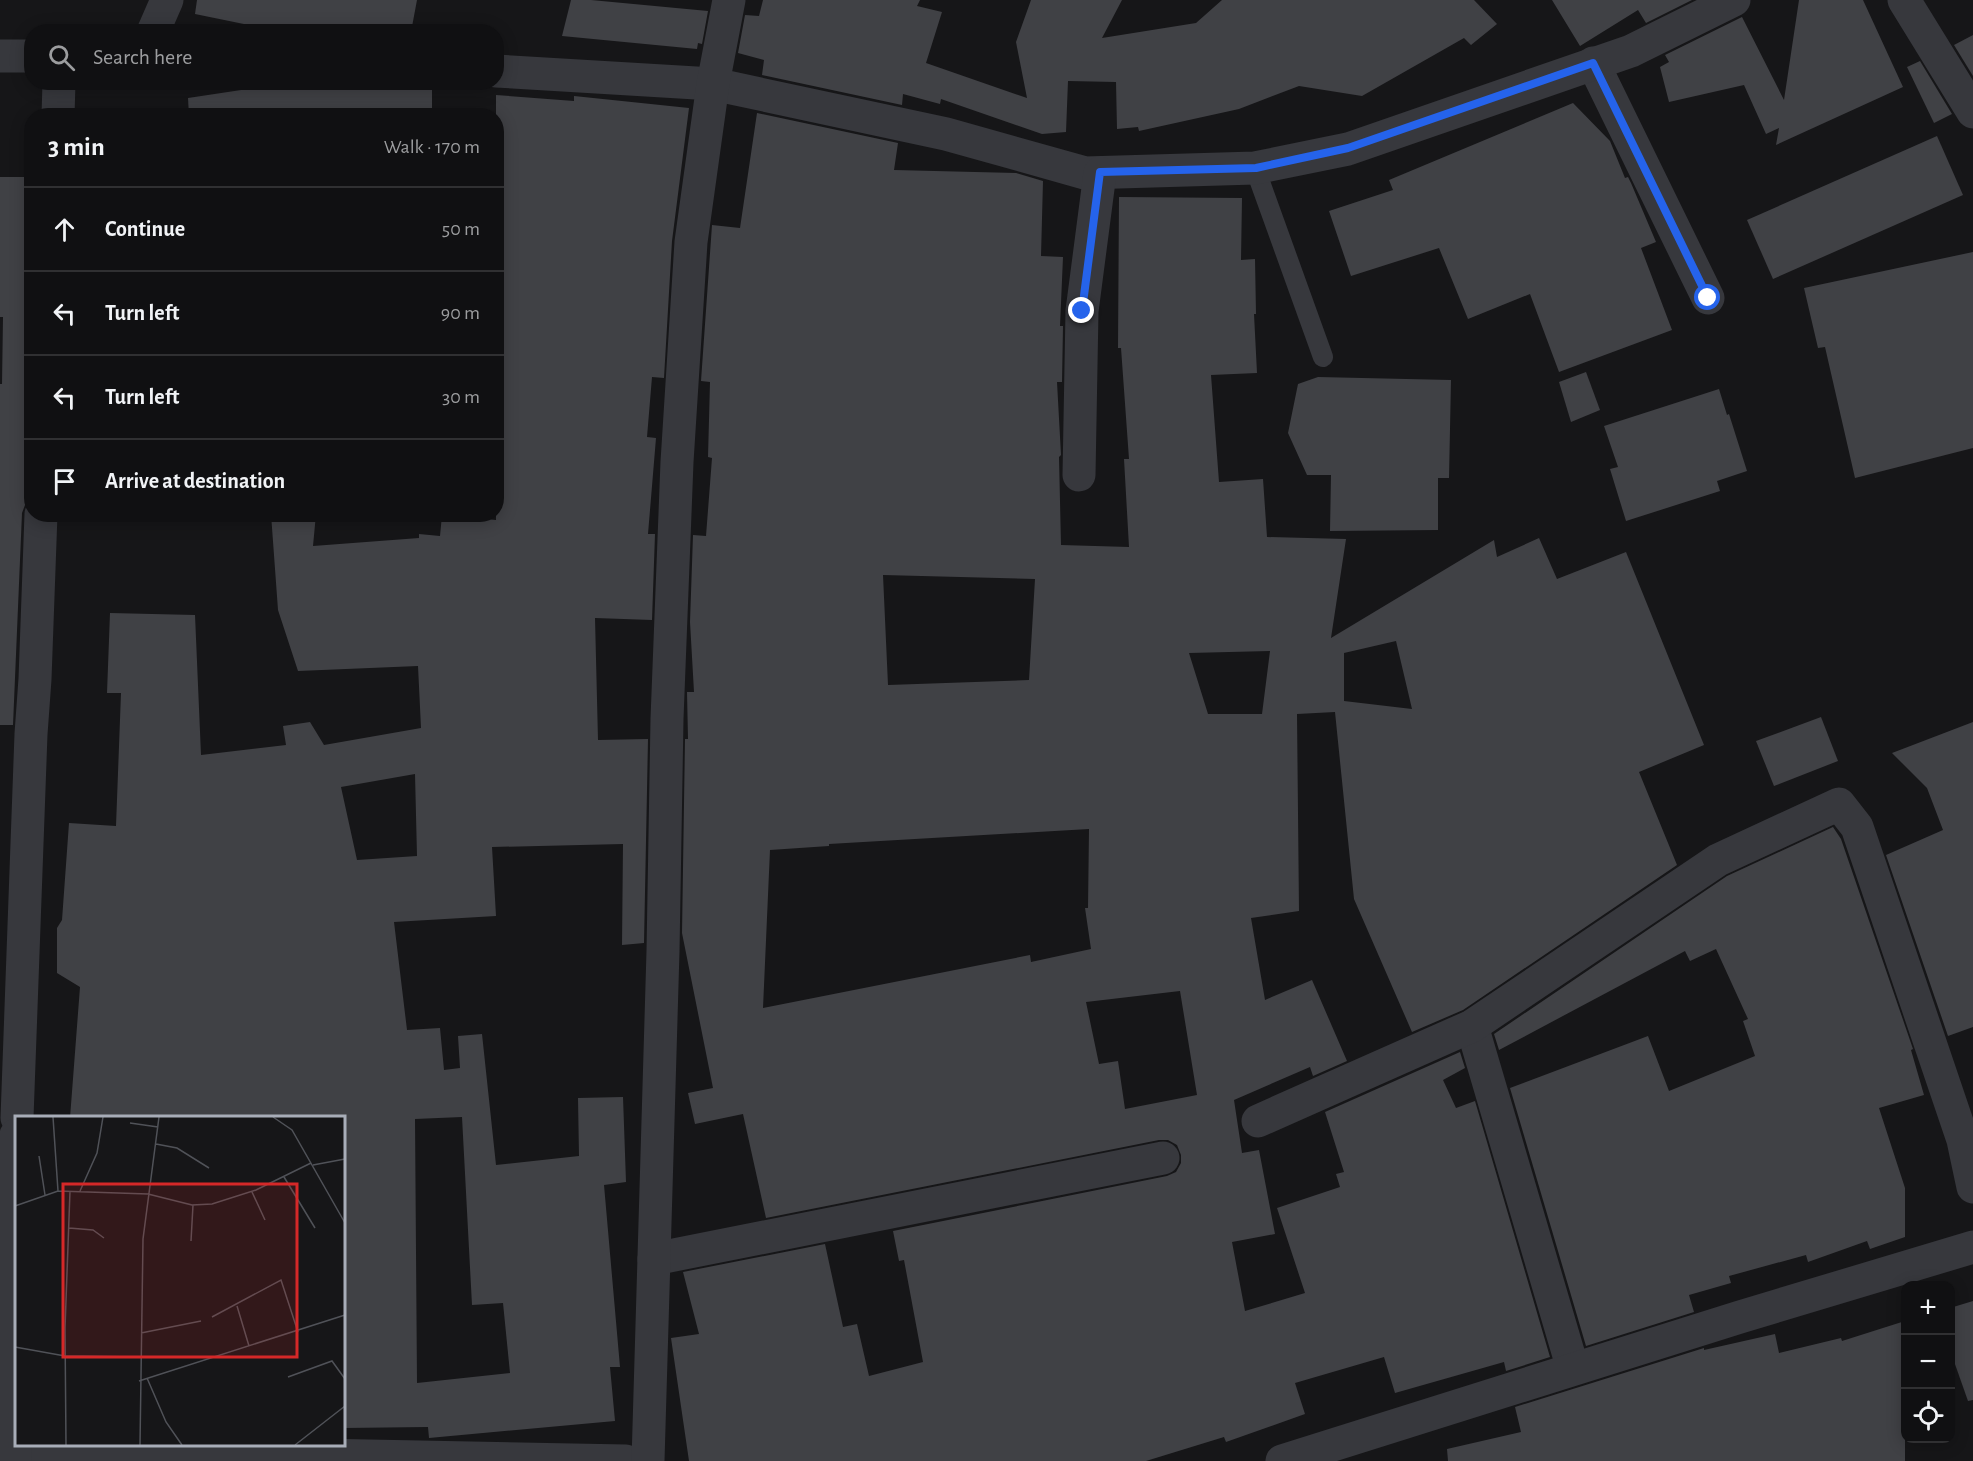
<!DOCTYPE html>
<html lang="en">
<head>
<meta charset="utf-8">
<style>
  body { margin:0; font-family:"Alegreya Sans",sans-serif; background:#19191b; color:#f1f3f6 }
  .controls { position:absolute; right:18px; bottom:18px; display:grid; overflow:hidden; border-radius:12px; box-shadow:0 3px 15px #0003 }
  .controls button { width:54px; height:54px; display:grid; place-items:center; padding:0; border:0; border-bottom:2px solid #303032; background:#101012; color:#f1f3f6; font:30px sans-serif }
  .stop { position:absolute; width:18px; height:18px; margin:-14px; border:4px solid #2563eb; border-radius:50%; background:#fff }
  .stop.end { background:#2563eb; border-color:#fff; box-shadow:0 2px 6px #0008 }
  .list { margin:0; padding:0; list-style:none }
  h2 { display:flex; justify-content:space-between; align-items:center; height:78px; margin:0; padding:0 24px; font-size:26px }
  h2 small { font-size:20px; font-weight:400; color:#9c9d9f }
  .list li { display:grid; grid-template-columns:39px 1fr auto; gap:18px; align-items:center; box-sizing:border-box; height:84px; padding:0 24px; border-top:2px solid #303032 }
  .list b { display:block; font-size:22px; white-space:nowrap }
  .list em { font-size:20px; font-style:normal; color:#9c9d9f }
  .icon { flex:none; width:33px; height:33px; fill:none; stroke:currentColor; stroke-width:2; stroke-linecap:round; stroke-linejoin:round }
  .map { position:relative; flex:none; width:1973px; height:1461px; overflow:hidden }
  .search { position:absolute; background:#101012; box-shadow:0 3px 15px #0003; left:24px; top:24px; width:480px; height:66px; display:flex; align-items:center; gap:15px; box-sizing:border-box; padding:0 21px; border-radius:24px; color:#9c9d9f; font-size:22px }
  .panel { position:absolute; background:#101012; box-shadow:0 3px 15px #0003; left:24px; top:108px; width:480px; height:414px; border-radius:24px }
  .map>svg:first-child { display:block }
</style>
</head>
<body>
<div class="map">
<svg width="1973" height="1461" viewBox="0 0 1973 1461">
  <rect width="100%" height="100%" fill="#161618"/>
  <!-- building -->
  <g fill="#404145" fill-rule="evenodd">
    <path d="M 197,0 L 417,0 L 411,32 L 282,32 L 195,14 Z"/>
    <path d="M 571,0 L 591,0 L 708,11 L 702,44 L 698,43 L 697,49 L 562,36 Z"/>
    <path d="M 763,0 L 920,0 L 917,6 L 942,12 L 926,63 L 1027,98 L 1016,42 L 1031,0 L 1122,0 L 1102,38 L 1196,23 L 1222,0 L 1474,0 L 1497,24 L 1471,45 L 1464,38 L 1362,96 L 1299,86 L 1239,109 L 1139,131 L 1138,127 L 1117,129 L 1116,82 L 1068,81 L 1066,132 L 1042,134 L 941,99 L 940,104 L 903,94 L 902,105 L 762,75 L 764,60 L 738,53 L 745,15 L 759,16 Z"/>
    <path d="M 1552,0 L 1692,0 L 1646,23 L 1638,10 L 1580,46 Z"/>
    <path d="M 1799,0 L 1863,0 L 1903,87 L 1776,145 L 1779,128 L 1766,134 L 1744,85 L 1669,102 L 1660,67 L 1669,62 L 1665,55 L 1742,17 L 1784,100 Z"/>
    <path d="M 1973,35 L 1973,76 L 1954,45 Z"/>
    <path d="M 1920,61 L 1952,114 L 1934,123 L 1907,67 Z"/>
    <path d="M 275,85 L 432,90 L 432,116 L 189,116 L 188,98 Z"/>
    <path d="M 496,95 L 574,101 L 574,96 L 689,108 L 672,241 L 664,378 L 652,377 L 647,437 L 656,438 L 648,534 L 655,534 L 652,620 L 595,618 L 598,740 L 648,739 L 644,943 L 622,945 L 623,844 L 492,847 L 496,916 L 394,922 L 407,1030 L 440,1028 L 444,1070 L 460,1068 L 458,1036 L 482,1034 L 496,1165 L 579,1156 L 578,1098 L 623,1097 L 626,1182 L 604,1185 L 620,1367 L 610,1367 L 615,1421 L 429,1438 L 428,1427 L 344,1428 L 344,1118 L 70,1118 L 80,987 L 57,973 L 57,928 L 62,920 L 69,823 L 116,826 L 121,693 L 107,693 L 110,613 L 195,615 L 201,755 L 286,745 L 283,726 L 310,722 L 324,745 L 421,728 L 418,666 L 298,671 L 278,610 L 271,514 L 316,514 L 313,546 L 419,538 L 419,534 L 440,536 L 442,515 L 496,520 ZM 415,774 L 417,856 L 357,860 L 341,787 ZM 462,1117 L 472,1305 L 503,1303 L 510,1373 L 417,1383 L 415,1119 Z"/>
    <path d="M 1573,103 L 1610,141 L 1625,178 L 1628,177 L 1631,183 L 1656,242 L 1641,248 L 1672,330 L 1559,372 L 1530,294 L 1468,319 L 1439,248 L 1351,276 L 1329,211 L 1393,190 L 1389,180 Z"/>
    <path d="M 757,113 L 898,143 L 894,170 L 1016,173 L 1043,181 L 1041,256 L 1063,257 L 1060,326 L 1063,326 L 1062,382 L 1057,382 L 1061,455 L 1059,457 L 1061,545 L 1129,547 L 1124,459 L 1129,459 L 1121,348 L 1118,348 L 1119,197 L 1242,198 L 1241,260 L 1255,259 L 1256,314 L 1254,314 L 1257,373 L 1211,375 L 1219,482 L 1263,479 L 1267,537 L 1346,539 L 1331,638 L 1494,540 L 1497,557 L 1539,538 L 1557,579 L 1626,552 L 1704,745 L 1639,772 L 1677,865 L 1463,1010 L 1412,1032 L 1354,899 L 1335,712 L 1297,714 L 1299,911 L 1251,918 L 1265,1000 L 1312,980 L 1347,1061 L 1313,1076 L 1310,1067 L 1234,1100 L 1242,1153 L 1259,1150 L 1275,1234 L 1232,1242 L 1245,1311 L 1305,1293 L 1277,1208 L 1340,1187 L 1336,1174 L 1344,1172 L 1325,1112 L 1460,1052 L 1465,1068 L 1443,1080 L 1456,1108 L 1475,1101 L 1550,1357 L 1506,1371 L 1504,1362 L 1395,1393 L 1384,1357 L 1295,1383 L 1305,1414 L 1226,1442 L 1224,1437 L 1146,1461 L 689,1461 L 671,1338 L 699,1334 L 683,1272 L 825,1244 L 843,1327 L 857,1324 L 869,1376 L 923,1362 L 904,1260 L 899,1261 L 893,1231 L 1167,1176 L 1176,1172 L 1181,1163 L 1181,1155 L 1177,1145 L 1168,1140 L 1159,1140 L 766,1218 L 743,1114 L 695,1124 L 688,1093 L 713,1088 L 682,933 L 685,739 L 688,739 L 687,692 L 694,692 L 690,622 L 693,535 L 706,536 L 712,458 L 708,457 L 710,382 L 701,381 L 712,225 L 740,228 ZM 883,575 L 1035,579 L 1029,680 L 888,685 ZM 1396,641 L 1412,709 L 1344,701 L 1344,653 ZM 1270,651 L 1262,714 L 1208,714 L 1189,653 ZM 1089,829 L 1088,908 L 1085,908 L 1091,949 L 1031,962 L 1030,955 L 763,1008 L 770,850 L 829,846 L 829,844 ZM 1180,991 L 1197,1095 L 1125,1109 L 1118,1061 L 1099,1064 L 1086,1002 Z"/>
    <path d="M 1937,136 L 1963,195 L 1773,279 L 1747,220 Z"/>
    <path d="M 0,177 L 32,177 L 32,498 L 25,505 L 22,513 L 13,725 L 0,725 L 0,384 L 2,384 L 3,317 L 0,317 Z"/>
    <path d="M 1973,252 L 1973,448 L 1855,478 L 1825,347 L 1818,348 L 1804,288 Z"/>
    <path d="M 1586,372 L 1600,410 L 1571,422 L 1559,382 Z"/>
    <path d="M 1318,377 L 1451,380 L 1449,478 L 1438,478 L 1438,530 L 1330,531 L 1331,475 L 1307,475 L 1288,433 L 1298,384 Z"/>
    <path d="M 1719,389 L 1727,415 L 1729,414 L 1747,471 L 1717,481 L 1720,491 L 1626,521 L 1610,469 L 1618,467 L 1604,426 Z"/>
    <path d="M 1821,717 L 1838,761 L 1774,786 L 1756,741 Z"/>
    <path d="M 1973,722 L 1973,1027 L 1948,1036 L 1886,855 L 1943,830 L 1927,788 L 1892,753 Z"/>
    <path d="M 1833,827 L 1841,839 L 1913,1049 L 1911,1050 L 1924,1095 L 1879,1108 L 1905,1188 L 1905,1237 L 1870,1249 L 1867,1241 L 1808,1262 L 1806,1255 L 1729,1276 L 1731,1283 L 1689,1295 L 1694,1312 L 1586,1346 L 1510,1088 L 1648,1036 L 1669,1091 L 1755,1056 L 1743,1021 L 1748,1019 L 1716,949 L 1690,961 L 1685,951 L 1499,1050 L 1494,1034 L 1727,876 Z"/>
    <path d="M 1973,1301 L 1973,1400 L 1968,1401 L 1950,1350 L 1950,1308 Z"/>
    <path d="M 1905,1321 L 1905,1461 L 1448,1461 L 1447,1449 L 1521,1432 L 1515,1407 L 1704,1348 L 1704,1350 L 1775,1334 L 1779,1353 L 1841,1338 L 1842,1341 Z"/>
  </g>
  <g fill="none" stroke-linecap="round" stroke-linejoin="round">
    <!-- service -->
    <path stroke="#37383d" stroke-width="20" d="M 1255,168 L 1323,357"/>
    <!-- minor -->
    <g stroke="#37383d" stroke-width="33">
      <path d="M 1904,0 L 1973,112"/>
      <path d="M 153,32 L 167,0"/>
      <path d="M 0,56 L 32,56"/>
      <path d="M 1593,63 L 1708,298"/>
      <path d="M 496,71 L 713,84 L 946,134 L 1085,173 L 1255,168 L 1348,149 L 1631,51 L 1734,0"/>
      <path d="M 58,116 L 59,82"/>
      <path d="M 1079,475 L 1082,311 L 1100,173"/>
      <path d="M 1472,1026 L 1573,1369"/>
      <path d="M 17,1118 L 31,734 L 35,679 L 41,514"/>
      <path d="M 1258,1121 L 1472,1026 L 1718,860 L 1839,804 L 1857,827 L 1963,1140 L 1973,1187"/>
      <path d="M 654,1259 L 1163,1158"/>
      <path d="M 0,1446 L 14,1449 L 626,1461"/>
      <path d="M 15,1461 L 14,1211 L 16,1135"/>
      <path d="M 648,1461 L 663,951 L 667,719 L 677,462 L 691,242 L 713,84 L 729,0"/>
      <path d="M 1282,1461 L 1740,1317 L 1973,1247"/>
    </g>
  </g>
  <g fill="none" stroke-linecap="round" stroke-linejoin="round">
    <!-- route -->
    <path stroke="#2563eb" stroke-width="8" d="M 1082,311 L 1100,172 L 1256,168 L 1348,148 L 1593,63 L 1708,298"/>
  </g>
  <!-- overview -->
  <g transform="translate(15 1116)">
    <rect width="330" height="330" fill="#161618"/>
    <path fill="none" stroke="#505258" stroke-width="1.5" d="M 38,1 L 43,75M 258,1 L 277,14 L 330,107M 115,7 L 143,11M 141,28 L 162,32 L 194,52M 24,40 L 30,79M 298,49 L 330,43M 269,61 L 300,112M 65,75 L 82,37 L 88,1M 237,76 L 250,104M 0,90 L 43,75 L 133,78 L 177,89 L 197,88 L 241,74 L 296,47M 0,103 L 0,153M 54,112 L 78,114 L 89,122M 176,125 L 178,89M 222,190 L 234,230M 197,201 L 266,164 L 283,216M 126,217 L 186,205M 0,231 L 50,240 L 125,241M 273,261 L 317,245 L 330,263M 132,262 L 151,306 L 167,329M 124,265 L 330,199M 51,329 L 50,212 L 55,75M 125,329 L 128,123 L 144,1M 280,329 L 330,290"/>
    <path fill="#d62828" fill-opacity="0.15" stroke="#d62828" stroke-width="3" d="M 48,68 L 282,68 L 282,241 L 48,241 Z"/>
    <rect width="330" height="330" fill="none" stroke="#a8adb8" stroke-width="3"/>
  </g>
</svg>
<div class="controls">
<button>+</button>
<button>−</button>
<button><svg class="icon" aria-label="locate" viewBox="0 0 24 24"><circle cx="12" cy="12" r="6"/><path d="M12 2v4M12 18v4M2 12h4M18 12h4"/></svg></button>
</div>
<div class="stop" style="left:1708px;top:298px"></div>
<div class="stop end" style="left:1082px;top:311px"></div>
<div class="search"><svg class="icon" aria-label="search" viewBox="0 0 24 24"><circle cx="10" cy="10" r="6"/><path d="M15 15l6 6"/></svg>Search here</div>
<section class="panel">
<h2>3 min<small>Walk · 170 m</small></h2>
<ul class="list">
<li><svg class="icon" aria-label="ahead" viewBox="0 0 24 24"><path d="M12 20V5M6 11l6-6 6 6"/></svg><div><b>Continue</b></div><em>50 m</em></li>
<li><svg class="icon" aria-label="left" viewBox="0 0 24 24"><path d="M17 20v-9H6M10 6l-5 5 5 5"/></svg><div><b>Turn left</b></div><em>90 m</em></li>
<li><svg class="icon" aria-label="left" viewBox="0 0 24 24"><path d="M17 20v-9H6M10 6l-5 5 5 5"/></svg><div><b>Turn left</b></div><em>30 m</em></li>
<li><svg class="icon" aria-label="arrive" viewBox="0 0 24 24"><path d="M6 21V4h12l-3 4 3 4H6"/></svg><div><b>Arrive at destination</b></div></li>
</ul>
</section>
</div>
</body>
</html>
